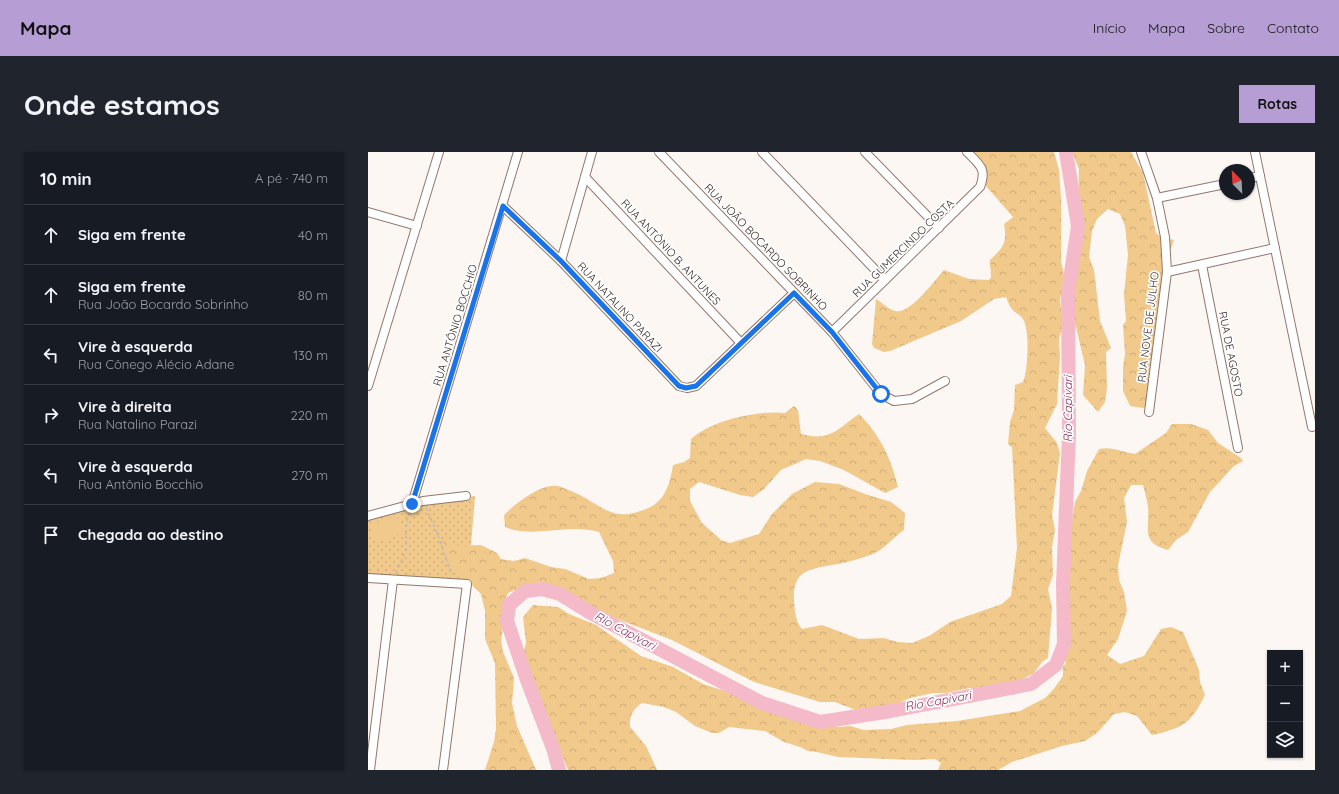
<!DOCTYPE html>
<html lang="pt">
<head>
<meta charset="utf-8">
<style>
  body { margin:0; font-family:Quicksand,sans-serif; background:#20242c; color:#f1f3f6 }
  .controls { position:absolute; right:12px; bottom:12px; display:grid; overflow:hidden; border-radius:0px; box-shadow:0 1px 3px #0004 }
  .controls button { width:36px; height:36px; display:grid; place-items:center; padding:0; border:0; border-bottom:1px solid #363941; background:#171b24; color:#f1f3f6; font:20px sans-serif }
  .compass { position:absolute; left:851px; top:12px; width:36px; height:36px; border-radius:50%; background:#171b24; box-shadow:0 1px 3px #0004; rotate:336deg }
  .stop { position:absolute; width:12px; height:12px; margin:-9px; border:3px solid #1a73e8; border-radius:50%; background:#fff }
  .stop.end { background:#1a73e8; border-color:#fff; box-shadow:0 1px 4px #0008 }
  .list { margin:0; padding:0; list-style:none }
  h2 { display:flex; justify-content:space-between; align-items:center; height:52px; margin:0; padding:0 16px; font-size:17px }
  h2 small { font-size:13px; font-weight:400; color:#9ea1a6 }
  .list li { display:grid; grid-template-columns:26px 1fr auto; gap:12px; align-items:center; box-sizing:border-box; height:60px; padding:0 16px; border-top:1px solid #363941 }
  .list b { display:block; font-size:15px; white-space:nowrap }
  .list p { margin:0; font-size:13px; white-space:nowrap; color:#9ea1a6 }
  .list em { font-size:13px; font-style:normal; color:#9ea1a6 }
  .icon { flex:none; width:22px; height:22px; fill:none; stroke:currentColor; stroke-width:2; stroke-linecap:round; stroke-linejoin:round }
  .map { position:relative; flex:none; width:947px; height:618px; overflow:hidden; border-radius:0px }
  header { display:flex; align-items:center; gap:24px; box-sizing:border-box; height:56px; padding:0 20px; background:#b69ed5; color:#111 }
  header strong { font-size:19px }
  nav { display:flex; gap:22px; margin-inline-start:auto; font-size:14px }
  .intro { display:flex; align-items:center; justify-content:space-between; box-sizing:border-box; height:96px; padding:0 24px }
  h1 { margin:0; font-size:28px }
  .button { padding:10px 18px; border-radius:0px; background:#b69ed5; color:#111; font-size:14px; font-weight:700 }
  main { display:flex; gap:24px; padding:0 24px }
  aside { flex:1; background:#171b24; border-radius:0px; box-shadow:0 1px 3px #0004 }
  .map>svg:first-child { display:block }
</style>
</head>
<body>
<header>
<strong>Mapa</strong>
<nav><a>Início</a><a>Mapa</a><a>Sobre</a><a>Contato</a></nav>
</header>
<div class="intro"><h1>Onde estamos</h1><a class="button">Rotas</a></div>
<main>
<aside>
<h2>10 min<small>A pé · 740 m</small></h2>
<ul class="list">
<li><svg class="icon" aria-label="ahead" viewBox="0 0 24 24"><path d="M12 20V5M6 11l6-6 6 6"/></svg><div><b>Siga em frente</b></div><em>40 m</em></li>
<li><svg class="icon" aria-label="ahead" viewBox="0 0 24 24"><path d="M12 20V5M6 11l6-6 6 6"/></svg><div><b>Siga em frente</b><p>Rua João Bocardo Sobrinho</p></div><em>80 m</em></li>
<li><svg class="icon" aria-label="left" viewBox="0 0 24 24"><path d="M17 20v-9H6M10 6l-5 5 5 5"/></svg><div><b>Vire à esquerda</b><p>Rua Cônego Alécio Adane</p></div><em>130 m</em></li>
<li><svg class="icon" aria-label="right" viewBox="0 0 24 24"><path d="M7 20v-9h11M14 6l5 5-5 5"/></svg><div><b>Vire à direita</b><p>Rua Natalino Parazi</p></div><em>220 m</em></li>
<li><svg class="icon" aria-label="left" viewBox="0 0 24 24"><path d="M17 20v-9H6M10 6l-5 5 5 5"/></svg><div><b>Vire à esquerda</b><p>Rua Antônio Bocchio</p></div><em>270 m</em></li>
<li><svg class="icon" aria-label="arrive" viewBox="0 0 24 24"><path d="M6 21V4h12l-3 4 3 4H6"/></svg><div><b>Chegada ao destino</b></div></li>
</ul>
</aside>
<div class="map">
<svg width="947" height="618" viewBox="0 0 947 618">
  <defs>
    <pattern id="grass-dots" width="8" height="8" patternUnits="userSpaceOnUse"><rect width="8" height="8" fill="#f0c98b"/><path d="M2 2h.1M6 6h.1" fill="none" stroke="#cead78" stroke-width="1.8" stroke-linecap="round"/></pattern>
    <pattern id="forest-crowns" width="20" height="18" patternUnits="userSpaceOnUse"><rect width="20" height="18" fill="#f0c98b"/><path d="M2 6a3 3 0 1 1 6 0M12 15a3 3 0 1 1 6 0" fill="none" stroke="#cead78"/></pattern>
  </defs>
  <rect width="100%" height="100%" fill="#fdf7f4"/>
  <!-- grass -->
  <path fill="url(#grass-dots)" d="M 107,344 L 100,429 L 0,424 L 0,369 L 44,353 Z"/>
  <!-- forest -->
  <g fill="url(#forest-crowns)">
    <path d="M 596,0 L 686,0 L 691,18 L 693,47 L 693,109 L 696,123 L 692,149 L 695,173 L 691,187 L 692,204 L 689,252 L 677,276 L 689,291 L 692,301 L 684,363 L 687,378 L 684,395 L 685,423 L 680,437 L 684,456 L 680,506 L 674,510 L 666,521 L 640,535 L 614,538 L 601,536 L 578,541 L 565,541 L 542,546 L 517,557 L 493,560 L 467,550 L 452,550 L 386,530 L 304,488 L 179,440 L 150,437 L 140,441 L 135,453 L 137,462 L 133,489 L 135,500 L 146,526 L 144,551 L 149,574 L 168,618 L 117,618 L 126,590 L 128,577 L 127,511 L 117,487 L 117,459 L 113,442 L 81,410 L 75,398 L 74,388 L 78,387 L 90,394 L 113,393 L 129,401 L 133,407 L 146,409 L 157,406 L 183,415 L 197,417 L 221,427 L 233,426 L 246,421 L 245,409 L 231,380 C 199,371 166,387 137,375 L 136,363 C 147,352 172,332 189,334 C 193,334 199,338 203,339 C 233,351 242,372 278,357 C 297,350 302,332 305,313 L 316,310 L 322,306 L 323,287 C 344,268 390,258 417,261 L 426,254 L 430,258 L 433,282 C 463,290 469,277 491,262 C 512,283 523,306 530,335 L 517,341 L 476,318 L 452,309 L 438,307 L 413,318 L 396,337 L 385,345 L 372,343 L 331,330 L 322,337 L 322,349 L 334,371 L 353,388 L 362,391 L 391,382 L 404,362 L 424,342 L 447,330 L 471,332 L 500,343 L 523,350 L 537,361 L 536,378 C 527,384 515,398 505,402 C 494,406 481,410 470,412 C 444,417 424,416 426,449 C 427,459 427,469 434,477 L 454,473 L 491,487 L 516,486 L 529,490 L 544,491 L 561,484 L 582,470 L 634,452 L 643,444 L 649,396 L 644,295 L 640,292 L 642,270 L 646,258 L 647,233 L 655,230 C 660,218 662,178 655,167 C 653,163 647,161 644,157 C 641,154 640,149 638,145 L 626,147 L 593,169 L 522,199 L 516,200 L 506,196 L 504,192 L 508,147 C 513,150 520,157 527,159 C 542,163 566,129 576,118 L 601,127 L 621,128 L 623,125 L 622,108 C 636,95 639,91 636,72 L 645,65 L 618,34 L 610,17 Z"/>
    <path d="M 704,0 L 763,0 L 775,21 L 788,81 L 793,85 L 806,88 L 794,119 L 796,169 L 777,255 L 775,256 L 762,254 L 755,239 L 755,215 L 757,202 L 755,173 L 758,169 L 756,142 L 760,103 L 757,74 L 752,62 L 740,57 L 729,67 L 724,79 L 721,105 L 726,118 L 732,169 L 743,196 L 738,200 L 739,236 L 737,250 L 730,260 L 715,243 L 717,213 L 708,175 L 703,162 L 704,124 L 712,93 L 710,67 L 711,17 Z"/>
    <path d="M 804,272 L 823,272 L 840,278 L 850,291 L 873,306 L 875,309 L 866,314 L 842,340 L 820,380 L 808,388 L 800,398 C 772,391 782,376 780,355 C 779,348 777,340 775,333 L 763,333 L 756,346 L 759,370 L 750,413 L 751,428 L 756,440 L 759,459 L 750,487 L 739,503 L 752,512 L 776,504 L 793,477 L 803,475 L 815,480 L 831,518 L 832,530 L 837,543 C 823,571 816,576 784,583 L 769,564 L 757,560 L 746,562 L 729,581 L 717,589 L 694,594 L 644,610 L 630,618 L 570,618 L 573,611 L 567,607 L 546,608 L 470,605 L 449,600 L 440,599 L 432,595 L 416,590 L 397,579 L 361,575 L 351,581 L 344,581 L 327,574 L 308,560 L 296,555 L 274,551 C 265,557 261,564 262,575 L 278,594 L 289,618 L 200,618 L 168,541 L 153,520 L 154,505 L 158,491 L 155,465 L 165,453 L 190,455 L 201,462 L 228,473 L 273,504 L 305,515 L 335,532 L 378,546 L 414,561 L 458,570 L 470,575 L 482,574 L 496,578 L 523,577 L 539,573 L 589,569 L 652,559 L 677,546 L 685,538 L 695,524 L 695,514 L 698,512 L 697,508 L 700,466 L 696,397 L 702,380 L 707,350 L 713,339 L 719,319 L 731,297 C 744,294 754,300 767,302 L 798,281 Z"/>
  </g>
  <!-- garden -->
  <path fill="#f0c98b" d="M 29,363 L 36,380 L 8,391 L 2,373 Z"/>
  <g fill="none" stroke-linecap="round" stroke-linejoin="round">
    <!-- river -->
    <path stroke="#f5baca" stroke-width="14" d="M 191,618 L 186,599 L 159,528 L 139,469 L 141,453 L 157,439 L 174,437 L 192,442 L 221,460 L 394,551 L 452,570 L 523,559 L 663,532 L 688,513 L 696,492 L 695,432 L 701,282 L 700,141 L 710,74 L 698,0"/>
    <!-- minor casing -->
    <g stroke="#93776d" stroke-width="10">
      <g id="minor">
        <path d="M 291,0 L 464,180 L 513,242 L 526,249 L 544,247 L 577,229"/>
        <path d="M 394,0 L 517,128"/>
        <path d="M 497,0 L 571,76"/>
        <path d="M 773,0 L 789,46 L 797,85 L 799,120 L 781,260"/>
        <path d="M 887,0 L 944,275"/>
        <path d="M 217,25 L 373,191"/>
        <path d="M 881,26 L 892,24"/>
        <path d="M 789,46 L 857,32"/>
        <path d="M 135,54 L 193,109 L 311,234 L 319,236 L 328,234 L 426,141"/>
        <path d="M 0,60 L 49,74"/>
        <path d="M 193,109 L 224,0"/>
        <path d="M 834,113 L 870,296"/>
        <path d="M 799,120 L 907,96"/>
        <path d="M 464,180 L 612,35 C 619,17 612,13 599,0"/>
        <path d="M 0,234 L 71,0"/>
        <path d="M 44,352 L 150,0"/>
        <path d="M 0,364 L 55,349 L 98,344"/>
        <path d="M 0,426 L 99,432 L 75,618"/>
        <path d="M 2,618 L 25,428"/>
      </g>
    </g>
    <!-- path -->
    <g stroke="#bfb7b4" stroke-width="1.5" stroke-dasharray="3 3" stroke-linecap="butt">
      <path d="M 58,356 L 68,378 L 84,423"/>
      <path d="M 28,421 L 38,398 L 38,374 L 41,361"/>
    </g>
    <!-- minor -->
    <use href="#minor" stroke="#fff" stroke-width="8"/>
  </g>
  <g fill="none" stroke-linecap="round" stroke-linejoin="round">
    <!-- route -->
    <path stroke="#1a73e8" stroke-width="5" d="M 44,352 L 135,54 L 193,109 L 311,234 L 318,236 L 328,234 L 426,141 L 464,180 L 513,242"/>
  </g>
  <g text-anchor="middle" stroke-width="3.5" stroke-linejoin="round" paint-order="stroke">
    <!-- street labels -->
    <g font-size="11" fill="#342824" stroke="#fff">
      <text transform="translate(398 95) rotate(46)" y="4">RUA JOÃO BOCARDO SOBRINHO</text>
      <text transform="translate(535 96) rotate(-44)" y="4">RUA GUMERCINDO COSTA</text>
      <text transform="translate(303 100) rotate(47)" y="4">RUA ANTÔNIO B. ANTUNES</text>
      <text transform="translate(252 155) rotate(47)" y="4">RUA NATALINO PARAZI</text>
      <text transform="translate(87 173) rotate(-73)" y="4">RUA ANTÔNIO BOCCHIO</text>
      <text transform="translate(780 175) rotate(-83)" y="4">RUA NOVE DE JULHO</text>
      <text transform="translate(863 202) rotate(79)" y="4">RUA DE AGOSTO</text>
    </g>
    <!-- water labels -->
    <g font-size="12" font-style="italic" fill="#902450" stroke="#fff">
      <text transform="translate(700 257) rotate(-90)" y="4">Rio Capivari</text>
      <text transform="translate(257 479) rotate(28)" y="4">Rio Capivari</text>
      <text transform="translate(570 549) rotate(-10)" y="4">Rio Capivari</text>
    </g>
  </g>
</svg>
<div class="controls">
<button>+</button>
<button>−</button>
<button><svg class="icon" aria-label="layers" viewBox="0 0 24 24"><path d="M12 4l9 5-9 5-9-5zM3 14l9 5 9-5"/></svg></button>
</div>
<svg class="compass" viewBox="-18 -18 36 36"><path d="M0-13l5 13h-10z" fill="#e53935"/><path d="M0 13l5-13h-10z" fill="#9ea1a6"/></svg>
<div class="stop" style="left:513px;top:242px"></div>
<div class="stop end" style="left:44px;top:352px"></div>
</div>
</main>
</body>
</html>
